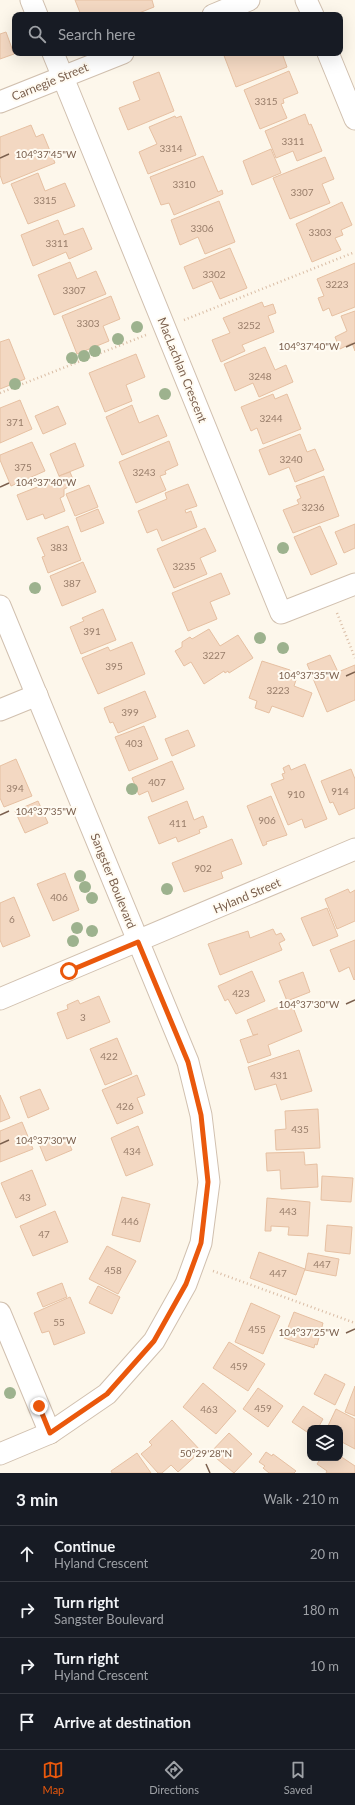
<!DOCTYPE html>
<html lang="en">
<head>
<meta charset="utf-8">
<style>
  body { margin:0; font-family:Lato,sans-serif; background:#242831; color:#f1f3f6 }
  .controls { position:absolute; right:12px; bottom:12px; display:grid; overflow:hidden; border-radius:8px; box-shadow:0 4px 16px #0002 }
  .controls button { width:36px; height:36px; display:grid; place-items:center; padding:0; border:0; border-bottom:1px solid #363941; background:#171b24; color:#f1f3f6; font:20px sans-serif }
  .stop { position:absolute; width:12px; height:12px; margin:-9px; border:3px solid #ea580c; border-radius:50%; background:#fff }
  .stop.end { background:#ea580c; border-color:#fff; box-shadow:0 1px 4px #0008 }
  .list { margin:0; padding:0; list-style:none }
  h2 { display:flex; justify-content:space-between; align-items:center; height:52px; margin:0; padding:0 16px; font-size:17px }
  h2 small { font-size:13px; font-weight:400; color:#9ea1a6 }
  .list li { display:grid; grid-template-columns:26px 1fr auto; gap:12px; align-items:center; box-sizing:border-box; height:56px; padding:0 16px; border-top:1px solid #363941 }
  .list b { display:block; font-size:15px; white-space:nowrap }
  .list p { margin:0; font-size:13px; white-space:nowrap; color:#9ea1a6 }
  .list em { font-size:13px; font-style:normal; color:#9ea1a6 }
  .icon { flex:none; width:22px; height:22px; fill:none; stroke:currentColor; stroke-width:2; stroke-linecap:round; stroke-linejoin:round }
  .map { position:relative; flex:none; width:355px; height:1473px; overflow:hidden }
  .search { position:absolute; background:#171b24; box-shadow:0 4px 16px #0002; left:12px; right:12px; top:12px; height:44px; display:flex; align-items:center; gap:10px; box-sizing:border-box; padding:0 14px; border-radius:8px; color:#9ea1a6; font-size:15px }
  .sheet { height:276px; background:#171b24 }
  nav { display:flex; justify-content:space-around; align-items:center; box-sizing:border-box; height:56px; border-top:1px solid #363941; background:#171b24; font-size:11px; color:#9ea1a6 }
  nav a { display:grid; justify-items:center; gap:2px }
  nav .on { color:#ea580c }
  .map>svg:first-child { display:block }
</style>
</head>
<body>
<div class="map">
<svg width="355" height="1473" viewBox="0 0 355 1473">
  <rect width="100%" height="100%" fill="#fdf7eb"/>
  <!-- building -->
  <g fill="#f3d8c2" stroke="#e6c0a2">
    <path d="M 75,0 L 152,0 L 154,7 L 134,15 L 81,15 Z"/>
    <path d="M 6,32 L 14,54 L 0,59 L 0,34 Z"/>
    <path d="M 223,53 L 282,53 L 287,67 L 236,87 Z"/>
    <path d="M 289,71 L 298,93 L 283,99 L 284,103 L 281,104 L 287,118 L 260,129 L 244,90 Z"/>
    <path d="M 159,72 L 174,111 L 128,130 L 119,108 L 140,100 L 133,82 Z"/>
    <path d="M 305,114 L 309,125 L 311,124 L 322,151 L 297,161 L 293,151 L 276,158 L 265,131 Z"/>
    <path d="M 175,116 L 176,118 L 181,116 L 196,155 L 148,174 L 139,152 L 157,144 L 149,127 Z"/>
    <path d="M 31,125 L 36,137 L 43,134 L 55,163 L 3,184 L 0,175 L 0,137 Z"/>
    <path d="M 271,149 L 281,173 L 252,185 L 243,161 Z"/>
    <path d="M 203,156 L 218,192 L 222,190 L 223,194 L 174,215 L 169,203 L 161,205 L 150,177 Z"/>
    <path d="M 325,157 L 334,179 L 322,184 L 330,203 L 290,219 L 273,178 Z"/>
    <path d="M 38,173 L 45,191 L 65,183 L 75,206 L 28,224 L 11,184 Z"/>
    <path d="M 219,201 L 235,242 L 205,254 L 198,237 L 180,245 L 171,220 Z"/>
    <path d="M 342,202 L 352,225 L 341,230 L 343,235 L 335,238 L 341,250 L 312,262 L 296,224 Z"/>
    <path d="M 58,220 L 64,235 L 83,228 L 92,249 L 69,259 L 66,252 L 33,266 L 21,235 Z"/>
    <path d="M 230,248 L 247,288 L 220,299 L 212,281 L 193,289 L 184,267 Z"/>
    <path d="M 70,262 L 77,279 L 96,271 L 106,294 L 54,315 L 38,275 Z"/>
    <path d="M 355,263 L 355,307 L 332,316 L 329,308 L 323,311 L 318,298 L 324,296 L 317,279 Z"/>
    <path d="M 111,296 L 120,319 L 103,326 L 109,341 L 77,354 L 62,316 Z"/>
    <path d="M 262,302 L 264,307 L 273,304 L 276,313 L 268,316 L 274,332 L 242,345 L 245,351 L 221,362 L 212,340 L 230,333 L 223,318 Z"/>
    <path d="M 355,311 L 355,351 L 352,343 L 340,349 L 335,337 L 347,331 L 341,316 Z"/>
    <path d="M 9,339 L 25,379 L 0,389 L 0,342 Z"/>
    <path d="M 265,347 L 275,370 L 286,365 L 293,382 L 259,397 L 253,383 L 235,391 L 224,364 Z"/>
    <path d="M 136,354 L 145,377 L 126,385 L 132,401 L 105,412 L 89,373 Z"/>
    <path d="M 273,394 L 275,399 L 287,394 L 301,429 L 263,444 L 257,428 L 251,431 L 241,407 Z"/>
    <path d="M 20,400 L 32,429 L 0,443 L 0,408 Z"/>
    <path d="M 132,405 L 139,423 L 158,415 L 167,436 L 122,455 L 106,417 Z"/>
    <path d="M 58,406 L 66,424 L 43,434 L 35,416 Z"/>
    <path d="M 300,434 L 307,452 L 315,449 L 324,470 L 295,482 L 289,467 L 269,475 L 259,450 Z"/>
    <path d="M 169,441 L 178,465 L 165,471 L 166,474 L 160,476 L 166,490 L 136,503 L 119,462 Z"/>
    <path d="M 32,442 L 45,471 L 11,486 L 0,460 L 0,455 Z"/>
    <path d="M 75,443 L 84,466 L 59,476 L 50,454 Z"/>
    <path d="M 70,472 L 75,484 L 64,489 L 64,496 L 60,498 L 65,511 L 45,519 L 43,514 L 27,520 L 17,495 L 60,478 L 59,476 Z"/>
    <path d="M 324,476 L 339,516 L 293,533 L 283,510 L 299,504 L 297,500 L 301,498 L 296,486 Z"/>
    <path d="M 188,484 L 197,506 L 185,510 L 186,513 L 191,511 L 197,527 L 162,541 L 157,529 L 147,533 L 138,511 L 167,499 L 165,493 Z"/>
    <path d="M 89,485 L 98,507 L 75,516 L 66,494 Z"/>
    <path d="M 98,509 L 104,523 L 81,532 L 76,518 Z"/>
    <path d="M 355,524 L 355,548 L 344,553 L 335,532 Z"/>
    <path d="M 68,526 L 81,560 L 48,573 L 42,557 L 45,556 L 37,538 Z"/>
    <path d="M 320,526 L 337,564 L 311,575 L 294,537 Z"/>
    <path d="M 205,528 L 216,551 L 200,558 L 207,574 L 174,588 L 157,549 Z"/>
    <path d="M 83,562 L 96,592 L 62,606 L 50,576 Z"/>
    <path d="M 221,573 L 230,594 L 210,602 L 217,619 L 188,631 L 172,593 Z"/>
    <path d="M 103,609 L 116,640 L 81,654 L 70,627 L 84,621 L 82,618 Z"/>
    <path d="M 209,629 L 220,646 L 238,635 L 253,658 L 229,673 L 228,671 L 225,673 L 224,671 L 204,684 L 191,662 L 184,666 L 175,651 L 182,647 L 182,642 L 190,637 L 192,639 Z"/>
    <path d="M 132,642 L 145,674 L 98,694 L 82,658 L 108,647 L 110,651 Z"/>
    <path d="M 330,655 L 338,672 L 355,665 L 355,700 L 327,712 L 307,664 Z"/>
    <path d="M 262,661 L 290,670 L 288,677 L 296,680 L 294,686 L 312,693 L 303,717 L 272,706 L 269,713 L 255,708 L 257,701 L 249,698 Z"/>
    <path d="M 145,691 L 156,717 L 118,733 L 113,722 L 110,723 L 104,708 Z"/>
    <path d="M 144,726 L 158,759 L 129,771 L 115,737 Z"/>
    <path d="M 188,730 L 195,746 L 172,756 L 165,739 Z"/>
    <path d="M 16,759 L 32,796 L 4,807 L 0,798 L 0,766 Z"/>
    <path d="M 172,761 L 184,789 L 152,802 L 148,791 L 139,795 L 132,778 Z"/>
    <path d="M 305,764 L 327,819 L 305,828 L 302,819 L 288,825 L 271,784 L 284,779 L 282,774 L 285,773 L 283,768 L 289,765 L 291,770 Z"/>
    <path d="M 351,769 L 355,779 L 355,808 L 339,815 L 333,802 L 330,803 L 321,781 Z"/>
    <path d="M 271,796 L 287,835 L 266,842 L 267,844 L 263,846 L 247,806 Z"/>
    <path d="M 38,801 L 48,823 L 25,833 L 15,811 Z"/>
    <path d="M 187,801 L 194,820 L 203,816 L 207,827 L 199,830 L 200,833 L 178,842 L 176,837 L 159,844 L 148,817 Z"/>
    <path d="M 232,839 L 242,864 L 221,872 L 223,878 L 184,892 L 172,863 Z"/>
    <path d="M 65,873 L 79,910 L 53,921 L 37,884 Z"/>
    <path d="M 348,889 L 350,893 L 355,890 L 355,921 L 337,929 L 325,899 Z"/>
    <path d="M 14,897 L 30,936 L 3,947 L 0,940 L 0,903 Z"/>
    <path d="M 327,908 L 338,936 L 313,946 L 301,918 Z"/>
    <path d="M 273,929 L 276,935 L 281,933 L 285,940 L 279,943 L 282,950 L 220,975 L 208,944 L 248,931 L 250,938 Z"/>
    <path d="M 355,940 L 355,979 L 354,980 L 349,967 L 339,972 L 330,950 Z"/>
    <path d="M 252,971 L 265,1001 L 236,1014 L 228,999 L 225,1001 L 218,986 Z"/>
    <path d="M 303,972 L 310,992 L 287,1001 L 279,981 Z"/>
    <path d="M 99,996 L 110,1022 L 67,1039 L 57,1013 L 68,1009 L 67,1005 L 78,1000 L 80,1004 Z"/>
    <path d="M 291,1002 L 302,1031 L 268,1045 L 271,1055 L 248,1063 L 240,1040 L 258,1034 L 253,1035 L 247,1020 Z"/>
    <path d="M 117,1038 L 132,1074 L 105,1085 L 90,1049 Z"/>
    <path d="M 299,1050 L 312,1091 L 281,1100 L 276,1084 L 255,1090 L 248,1067 Z"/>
    <path d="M 137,1075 L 145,1095 L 137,1098 L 143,1113 L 117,1124 L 102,1090 Z"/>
    <path d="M 40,1089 L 49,1109 L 28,1118 L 20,1097 Z"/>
    <path d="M 0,1095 L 10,1118 L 0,1122 Z"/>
    <path d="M 318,1109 L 320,1148 L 276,1150 L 275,1130 L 286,1129 L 285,1111 Z"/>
    <path d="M 22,1122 L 33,1149 L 0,1162 L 0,1131 Z"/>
    <path d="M 138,1126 L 153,1165 L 126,1176 L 111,1138 Z"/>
    <path d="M 58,1136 L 60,1142 L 67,1139 L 72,1150 L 46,1161 L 39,1144 Z"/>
    <path d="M 304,1152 L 305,1165 L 317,1164 L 318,1187 L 281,1189 L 280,1170 L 267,1171 L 266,1153 Z"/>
    <path d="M 32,1170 L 46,1205 L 16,1218 L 1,1183 Z"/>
    <path d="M 322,1176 L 353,1178 L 351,1202 L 321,1200 Z"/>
    <path d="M 122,1197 L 150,1204 L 140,1242 L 112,1235 Z"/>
    <path d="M 267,1198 L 310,1202 L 308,1236 L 288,1235 L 289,1227 L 271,1226 L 271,1231 L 265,1231 Z"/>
    <path d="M 55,1211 L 68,1242 L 33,1256 L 20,1226 Z"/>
    <path d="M 327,1225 L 352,1227 L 350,1254 L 325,1251 Z"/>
    <path d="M 107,1246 L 136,1261 L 118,1294 L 89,1279 Z"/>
    <path d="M 259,1252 L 305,1269 L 296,1295 L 250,1278 Z"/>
    <path d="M 308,1253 L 339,1259 L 336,1276 L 305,1270 Z"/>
    <path d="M 62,1283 L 67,1297 L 43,1307 L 37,1293 Z"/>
    <path d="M 98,1286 L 120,1297 L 112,1314 L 89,1303 Z"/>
    <path d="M 70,1297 L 85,1333 L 54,1345 L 49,1331 L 42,1333 L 34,1313 Z"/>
    <path d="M 251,1303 L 280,1316 L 263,1354 L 235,1342 Z"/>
    <path d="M 294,1312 L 323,1323 L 317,1345 L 315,1344 L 314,1348 L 284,1338 Z"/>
    <path d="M 229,1342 L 265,1364 L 248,1391 L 213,1368 Z"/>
    <path d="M 325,1374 L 345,1384 L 335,1405 L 314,1394 Z"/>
    <path d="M 203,1383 L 236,1411 L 216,1434 L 183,1407 Z"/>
    <path d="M 355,1386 L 355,1416 L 345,1412 Z"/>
    <path d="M 258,1388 L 283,1406 L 268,1427 L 243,1409 Z"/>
    <path d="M 303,1406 L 323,1419 L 318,1428 L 310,1428 L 310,1434 L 292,1422 Z"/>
    <path d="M 336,1409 L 355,1419 L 355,1449 L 340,1441 L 340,1428 L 327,1428 Z"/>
    <path d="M 172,1420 L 201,1451 L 178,1472 L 171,1465 L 162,1473 L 158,1473 L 141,1454 L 152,1445 L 149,1442 Z"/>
    <path d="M 229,1433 L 252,1454 L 234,1473 L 210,1453 Z"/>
    <path d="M 266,1452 L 272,1456 L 273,1454 L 296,1471 L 294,1473 L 269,1473 L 263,1468 L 265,1466 L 259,1462 Z"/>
    <path d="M 137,1453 L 151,1473 L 112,1473 L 111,1471 Z"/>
    <path d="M 340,1456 L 355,1466 L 355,1473 L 326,1473 L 327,1471 L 317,1464 L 321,1458 L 340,1458 Z"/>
  </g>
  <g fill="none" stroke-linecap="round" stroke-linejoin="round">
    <!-- minor casing -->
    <g stroke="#d1c0af" stroke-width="23">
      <g id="minor">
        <path d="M 31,0 L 37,15"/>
        <path d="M 306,0 L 313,15"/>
        <path d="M 213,15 L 249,0"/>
        <path d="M 53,53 L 281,613 L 355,584"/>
        <path d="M 328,53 L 355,119"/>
        <path d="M 0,102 L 123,53"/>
        <path d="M 0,606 L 188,1062 L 201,1115 L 209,1182 L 201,1243 L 186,1284 L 154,1341 L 107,1394 L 50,1433 L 0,1454"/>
        <path d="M 0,710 L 37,695"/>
        <path d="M 0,999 L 355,849"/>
        <path d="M 0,1313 L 50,1433"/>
      </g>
    </g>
    <!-- path -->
    <g stroke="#d9bca4" stroke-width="2.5" stroke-dasharray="1 3" stroke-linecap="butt">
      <path d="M 184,320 L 355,252"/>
      <path d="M 0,393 L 146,335"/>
      <path d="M 337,613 L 355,658"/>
      <path d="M 213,1271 L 355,1323"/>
    </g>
    <!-- minor -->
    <use href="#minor" stroke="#fff" stroke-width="21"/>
  </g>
  <!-- trees -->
  <g fill="#9db28e">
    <circle cx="137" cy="327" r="6"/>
    <circle cx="118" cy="339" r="6"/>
    <circle cx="95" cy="351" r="6"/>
    <circle cx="84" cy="356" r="6"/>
    <circle cx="72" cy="358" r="6"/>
    <circle cx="15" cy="384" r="6"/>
    <circle cx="165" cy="394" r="6"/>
    <circle cx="283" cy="548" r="6"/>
    <circle cx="35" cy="588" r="6"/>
    <circle cx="260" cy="638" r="6"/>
    <circle cx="283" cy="648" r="6"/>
    <circle cx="132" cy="789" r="6"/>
    <circle cx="80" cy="876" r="6"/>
    <circle cx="85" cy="887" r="6"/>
    <circle cx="167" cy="889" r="6"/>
    <circle cx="92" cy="898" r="6"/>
    <circle cx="77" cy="928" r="6"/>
    <circle cx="92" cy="931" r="6"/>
    <circle cx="73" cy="941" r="6"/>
    <circle cx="10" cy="1393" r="6"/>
  </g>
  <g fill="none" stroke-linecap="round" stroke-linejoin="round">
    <!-- route -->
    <path stroke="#ea580c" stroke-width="5" d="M 39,1406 L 50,1433 L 107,1394 L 154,1341 L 186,1284 L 201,1243 L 208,1182 L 201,1115 L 188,1062 L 138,942 L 69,971"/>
  </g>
  <!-- ticks -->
  <path fill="none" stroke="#7a5f4d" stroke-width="1.5" d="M 0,158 L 9,154M 346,347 L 355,343M 0,487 L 9,483M 346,676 L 355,672M 0,815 L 9,811M 346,1004 L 355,1000M 0,1144 L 9,1140M 346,1333 L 355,1329M 206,1464 L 210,1473"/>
  <g text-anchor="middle" stroke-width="4" stroke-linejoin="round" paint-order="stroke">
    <!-- number labels -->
    <g font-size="10" fill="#987d6a">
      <text x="266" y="105">3315</text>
      <text x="293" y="145">3311</text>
      <text x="171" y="152">3314</text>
      <text x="184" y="188">3310</text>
      <text x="302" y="196">3307</text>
      <text x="45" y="204">3315</text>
      <text x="202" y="232">3306</text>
      <text x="320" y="236">3303</text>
      <text x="57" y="247">3311</text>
      <text x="214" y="278">3302</text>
      <text x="337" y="288">3223</text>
      <text x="74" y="294">3307</text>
      <text x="88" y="327">3303</text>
      <text x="249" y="329">3252</text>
      <text x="260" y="380">3248</text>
      <text x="271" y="422">3244</text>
      <text x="15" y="426">371</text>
      <text x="291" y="463">3240</text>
      <text x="23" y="471">375</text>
      <text x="144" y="476">3243</text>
      <text x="313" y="511">3236</text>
      <text x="59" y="551">383</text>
      <text x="184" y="570">3235</text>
      <text x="72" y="587">387</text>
      <text x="92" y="635">391</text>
      <text x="214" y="659">3227</text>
      <text x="114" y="670">395</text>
      <text x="278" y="694">3223</text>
      <text x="130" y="716">399</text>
      <text x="134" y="747">403</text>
      <text x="157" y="786">407</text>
      <text x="15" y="792">394</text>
      <text x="340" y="795">914</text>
      <text x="296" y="798">910</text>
      <text x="267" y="824">906</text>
      <text x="178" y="827">411</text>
      <text x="203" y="872">902</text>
      <text x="59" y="901">406</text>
      <text x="12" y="923">6</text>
      <text x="241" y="997">423</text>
      <text x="83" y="1021">3</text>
      <text x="109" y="1060">422</text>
      <text x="279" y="1079">431</text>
      <text x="125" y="1110">426</text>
      <text x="300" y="1133">435</text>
      <text x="132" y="1155">434</text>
      <text x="25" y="1201">43</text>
      <text x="288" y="1215">443</text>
      <text x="130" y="1225">446</text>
      <text x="44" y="1238">47</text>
      <text x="322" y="1268">447</text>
      <text x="113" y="1274">458</text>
      <text x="278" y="1277">447</text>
      <text x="59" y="1326">55</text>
      <text x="257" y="1333">455</text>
      <text x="239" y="1370">459</text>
      <text x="263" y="1412">459</text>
      <text x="209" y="1413">463</text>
    </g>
    <!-- street labels -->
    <g font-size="12" fill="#7a5f4d" stroke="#fffbf2">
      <text transform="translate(50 82) rotate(-22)" y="4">Carnegie Street</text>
      <text transform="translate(182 370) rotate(68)" y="4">MacLachlan Crescent</text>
      <text transform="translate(113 881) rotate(68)" y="4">Sangster Boulevard</text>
      <text transform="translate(247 896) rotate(-23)" y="4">Hyland Street</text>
    </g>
  </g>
  <g font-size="10" text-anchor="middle" fill="#7a5f4d" stroke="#fffbf2" stroke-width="4" stroke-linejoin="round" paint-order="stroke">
    <text x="46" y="158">104°37'45"W</text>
    <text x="309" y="350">104°37'40"W</text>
    <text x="46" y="486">104°37'40"W</text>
    <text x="309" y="679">104°37'35"W</text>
    <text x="46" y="815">104°37'35"W</text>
    <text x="309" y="1008">104°37'30"W</text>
    <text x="46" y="1144">104°37'30"W</text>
    <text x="309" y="1336">104°37'25"W</text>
    <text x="206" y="1457">50°29'28"N</text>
  </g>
</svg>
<div class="controls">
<button><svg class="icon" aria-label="layers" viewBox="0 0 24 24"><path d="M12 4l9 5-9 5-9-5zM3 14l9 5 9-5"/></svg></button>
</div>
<div class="stop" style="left:69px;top:971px"></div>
<div class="stop end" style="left:39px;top:1406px"></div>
<div class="search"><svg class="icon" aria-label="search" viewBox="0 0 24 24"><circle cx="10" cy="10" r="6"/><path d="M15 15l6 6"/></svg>Search here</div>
</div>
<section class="sheet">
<h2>3 min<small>Walk · 210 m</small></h2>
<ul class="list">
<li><svg class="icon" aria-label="ahead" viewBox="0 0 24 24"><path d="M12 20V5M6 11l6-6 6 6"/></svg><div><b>Continue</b><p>Hyland Crescent</p></div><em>20 m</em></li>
<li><svg class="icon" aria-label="right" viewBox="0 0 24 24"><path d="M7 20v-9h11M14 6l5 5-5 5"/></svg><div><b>Turn right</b><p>Sangster Boulevard</p></div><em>180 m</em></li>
<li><svg class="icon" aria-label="right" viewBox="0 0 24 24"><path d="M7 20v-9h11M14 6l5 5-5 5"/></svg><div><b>Turn right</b><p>Hyland Crescent</p></div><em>10 m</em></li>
<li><svg class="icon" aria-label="arrive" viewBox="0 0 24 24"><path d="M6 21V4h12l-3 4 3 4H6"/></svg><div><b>Arrive at destination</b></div></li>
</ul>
</section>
<nav>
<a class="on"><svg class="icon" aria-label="map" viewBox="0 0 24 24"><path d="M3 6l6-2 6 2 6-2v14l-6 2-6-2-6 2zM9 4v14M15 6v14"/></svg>Map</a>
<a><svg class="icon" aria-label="directions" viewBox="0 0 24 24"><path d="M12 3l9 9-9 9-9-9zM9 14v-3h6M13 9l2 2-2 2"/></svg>Directions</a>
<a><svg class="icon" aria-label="saved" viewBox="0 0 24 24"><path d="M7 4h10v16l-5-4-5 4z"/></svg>Saved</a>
</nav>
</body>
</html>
